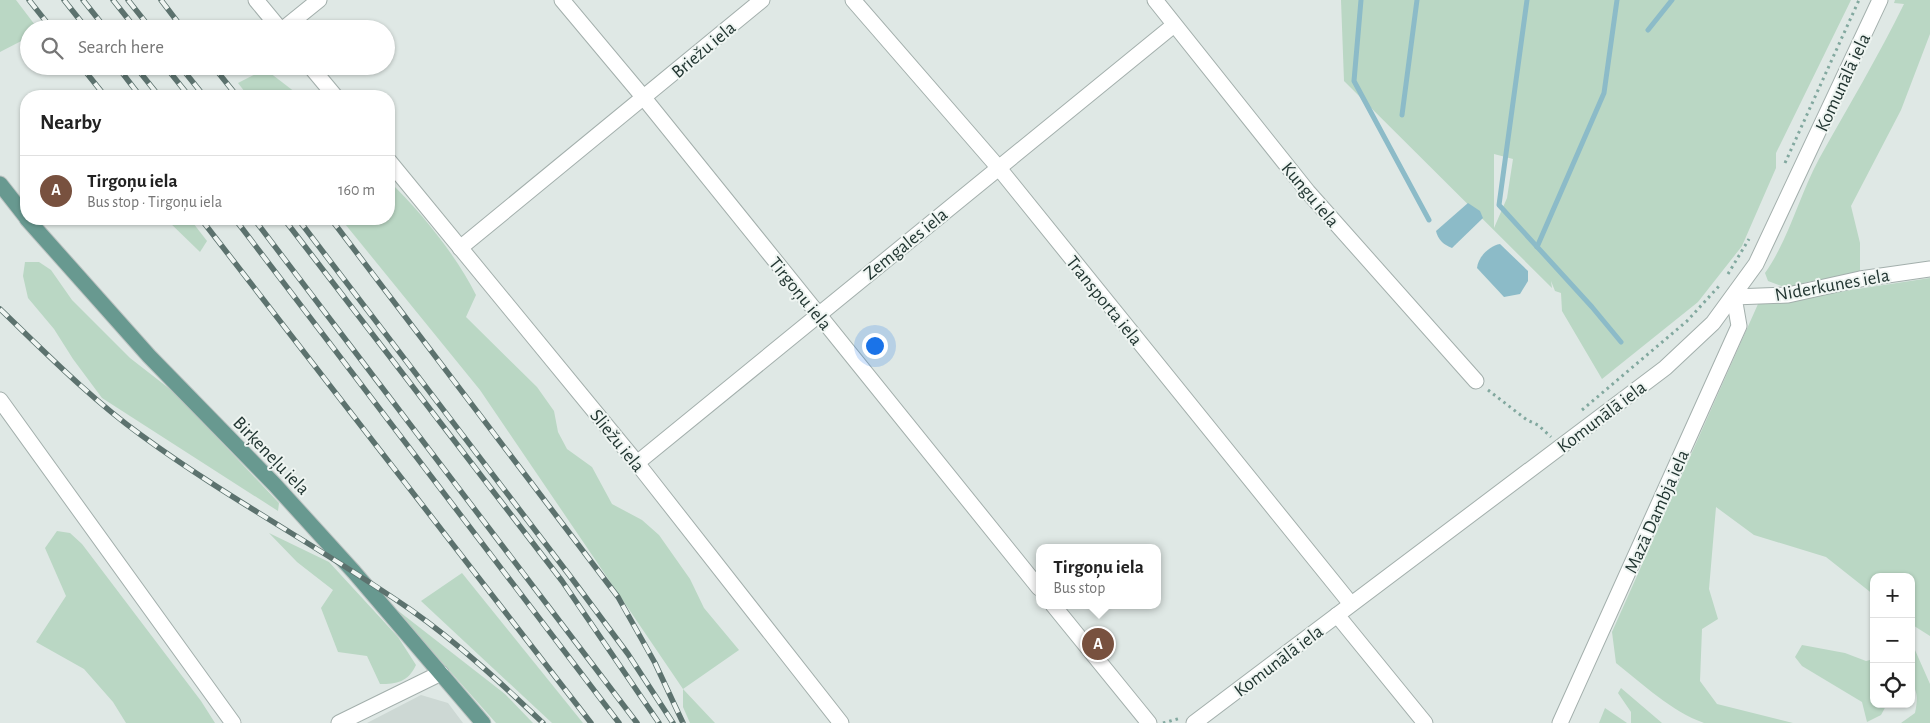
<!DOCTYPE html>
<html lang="en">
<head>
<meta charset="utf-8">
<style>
  body { margin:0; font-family:"Alegreya Sans",sans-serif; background:#f6f6f6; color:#222 }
  .controls { position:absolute; right:15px; bottom:15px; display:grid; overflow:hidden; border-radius:10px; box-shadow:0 1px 4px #0004 }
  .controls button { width:45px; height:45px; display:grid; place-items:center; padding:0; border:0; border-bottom:1px solid #e0e0e0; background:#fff; color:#222; font:25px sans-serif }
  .you { position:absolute; left:874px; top:345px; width:18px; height:18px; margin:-12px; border:4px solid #fff; border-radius:50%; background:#1a73e8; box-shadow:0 0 0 8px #1a73e833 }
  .badge { display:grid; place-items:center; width:32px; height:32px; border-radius:50%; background:#78513f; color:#fff; font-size:16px; font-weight:700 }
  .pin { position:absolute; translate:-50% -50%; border:2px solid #fff; box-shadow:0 1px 5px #0006 }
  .popup { position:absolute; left:1036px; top:544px; width:125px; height:65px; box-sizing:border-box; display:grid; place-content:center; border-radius:10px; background:#fff; filter:drop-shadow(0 1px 4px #0005); font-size:16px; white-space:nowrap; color:#767676 }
  .popup b { font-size:19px; color:#222 }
  .popup::after { content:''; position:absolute; left:50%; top:100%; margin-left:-10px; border:10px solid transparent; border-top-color:#fff }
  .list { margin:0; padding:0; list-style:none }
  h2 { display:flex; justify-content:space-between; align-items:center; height:65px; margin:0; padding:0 20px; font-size:21px }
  h2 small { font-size:16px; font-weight:400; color:#767676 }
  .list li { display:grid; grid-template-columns:32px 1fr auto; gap:15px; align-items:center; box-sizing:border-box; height:70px; padding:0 20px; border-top:1px solid #e0e0e0 }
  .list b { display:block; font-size:19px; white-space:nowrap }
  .list p { margin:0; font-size:16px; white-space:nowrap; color:#767676 }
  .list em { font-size:16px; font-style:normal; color:#767676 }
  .icon { flex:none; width:28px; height:28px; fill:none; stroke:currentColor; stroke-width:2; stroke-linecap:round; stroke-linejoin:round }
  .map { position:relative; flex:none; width:1930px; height:723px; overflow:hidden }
  .search { position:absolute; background:#fff; box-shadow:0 1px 4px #0004; left:20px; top:20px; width:375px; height:55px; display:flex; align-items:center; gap:12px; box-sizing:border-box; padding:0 18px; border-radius:28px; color:#767676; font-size:19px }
  .panel { position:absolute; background:#fff; box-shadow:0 1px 4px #0004; left:20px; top:90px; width:375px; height:135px; border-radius:20px }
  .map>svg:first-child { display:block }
</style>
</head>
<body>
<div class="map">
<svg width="1930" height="723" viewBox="0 0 1930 723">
  <rect width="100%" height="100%" fill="#dfe8e5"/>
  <!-- built -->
  <path fill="#cdd8d4" d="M 421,695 L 448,703 L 463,723 L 367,723 Z"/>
  <!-- green -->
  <g fill="#bad7c4" fill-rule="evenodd">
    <path d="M 0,0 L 16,0 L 38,29 L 29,29 L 29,37 L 0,52 Z"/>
    <path d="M 1341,0 L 1851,0 L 1776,153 L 1776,168 L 1742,246 L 1698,302 L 1602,379 L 1562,311 L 1561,293 L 1555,291 L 1551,281 L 1552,288 L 1344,81 ZM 1494,154 L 1513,159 L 1507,198 L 1494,228 Z"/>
    <path d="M 1895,0 L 1930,0 L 1930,34 L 1901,110 L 1851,206 L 1860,243 L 1860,273 L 1807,282 L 1787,288 L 1768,281 L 1765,273 C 1789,239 1799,196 1819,159 C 1848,107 1878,57 1904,4 L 1894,3 Z"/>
    <path d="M 265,69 L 300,96 L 248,96 L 238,83 Z"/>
    <path d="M 389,181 C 421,212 456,255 476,295 L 466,317 L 537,387 L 554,411 L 558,432 L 567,449 L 592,467 L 612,504 L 642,520 L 659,535 L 690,579 L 704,608 L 739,650 L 683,689 L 715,723 L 690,723 L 683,707 L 683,689 L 480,390 L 341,219 L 389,219 Z"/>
    <path d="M 166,219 L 190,219 L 207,241 L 200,252 Z"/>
    <path d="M 25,262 L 39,262 L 51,270 L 72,300 L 130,358 L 175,393 L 279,503 L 278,511 L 102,398 L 73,359 L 54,329 L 28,298 L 23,276 Z"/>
    <path d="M 1930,278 L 1930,636 L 1911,624 L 1911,577 L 1874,577 L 1874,595 L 1826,557 L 1754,535 L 1716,507 L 1709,589 L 1718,619 L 1702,629 L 1700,681 L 1717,704 L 1793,723 L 1704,723 C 1671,711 1644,685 1616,663 L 1612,632 L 1758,304 Z"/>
    <path d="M 57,531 L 70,533 L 82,544 L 201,701 L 215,723 L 126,723 L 113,702 L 84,669 L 36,642 L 66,596 L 45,548 Z"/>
    <path d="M 269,533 L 329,562 L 398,637 L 416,665 C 408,682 397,684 380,684 L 367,656 L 338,652 L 321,608 L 333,590 L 297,562 Z"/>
    <path d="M 462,573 L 583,723 L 552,723 L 421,601 Z"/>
    <path d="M 392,606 L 505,694 L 533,723 L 496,723 Z"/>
    <path d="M 1802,645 L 1845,653 L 1866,661 L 1874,659 L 1874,704 L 1887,704 L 1881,715 L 1867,722 L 1862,702 L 1802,666 L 1795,657 Z"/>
    <path d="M 1915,650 L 1930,684 L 1930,723 L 1901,723 L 1915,713 C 1920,691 1914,692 1911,675 C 1910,668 1911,659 1911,651 Z"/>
    <path d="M 1621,688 L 1662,723 L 1631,723 L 1631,712 L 1618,693 Z"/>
    <path d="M 1605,708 L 1627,723 L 1599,723 Z"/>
  </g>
  <!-- water -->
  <g fill="#8cbbc8">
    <path d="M 1468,203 L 1480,211 L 1483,218 L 1452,248 C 1444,245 1438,240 1436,231 Z"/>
    <path d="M 1500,244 L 1528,271 L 1528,281 L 1520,294 L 1504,297 L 1477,268 C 1478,257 1489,246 1500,244 Z"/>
  </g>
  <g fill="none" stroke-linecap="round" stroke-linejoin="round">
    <!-- stream -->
    <g stroke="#8cbbc8" stroke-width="5">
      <path d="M 1361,0 L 1354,81 L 1429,220"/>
      <path d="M 1527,0 L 1499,205 L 1592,307 L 1621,342"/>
      <path d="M 1648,30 L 1672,0"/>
      <path d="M 1402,115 L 1417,0"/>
      <path d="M 1537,247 L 1604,93 L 1617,0"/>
    </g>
    <!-- minor casing -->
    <g stroke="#a3afac" stroke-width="17">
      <g id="minor">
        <path d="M 256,0 L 280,29"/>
        <path d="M 562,0 L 644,98 L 1039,588"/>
        <path d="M 853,0 L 998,167 L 1351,604"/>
        <path d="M 1155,0 L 1308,192 L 1476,381"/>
        <path d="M 283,29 L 319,0"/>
        <path d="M 310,66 L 335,96"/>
        <path d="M 389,161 L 637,463 L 841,723"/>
        <path d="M 460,248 L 762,0"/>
        <path d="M 0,400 L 233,723"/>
        <path d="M 637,463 L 1174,25"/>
        <path d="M 1053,605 L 1149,723"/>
        <path d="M 1337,615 L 1425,723"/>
        <path d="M 339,723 L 441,673"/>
        <path d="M 1194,723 L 1665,368 L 1713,323 L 1756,264 L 1880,0"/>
        <path d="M 1560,723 L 1739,326 L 1734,297 L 1788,295 L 1860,279 L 1930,269"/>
      </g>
    </g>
    <!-- major casing -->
    <g stroke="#bdc3c2" stroke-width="17">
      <g id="major">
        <path d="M 0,184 L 26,217"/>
        <path d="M 27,219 L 149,356 L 275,485 L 354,572 L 483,723"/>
      </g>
    </g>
    <!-- path -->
    <g stroke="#82a89f" stroke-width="3" stroke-dasharray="2.5 4" stroke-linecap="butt">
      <path d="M 1785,163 L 1859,0"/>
      <path d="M 1728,274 L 1749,239"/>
      <path d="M 1488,390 L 1527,420 L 1538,425 L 1551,437"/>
      <path d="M 1582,410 L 1687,321 L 1720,285"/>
      <path d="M 1163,723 L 1181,718"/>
    </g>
    <!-- minor -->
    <use href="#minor" stroke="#fff" stroke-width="15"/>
    <!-- major -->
    <use href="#major" stroke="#689990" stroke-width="15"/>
    <!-- rail casing -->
    <g stroke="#5c726e" stroke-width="5.5">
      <g id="rail">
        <path d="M 29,0 L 52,29"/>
        <path d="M 64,0 L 87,29"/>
        <path d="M 83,0 L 106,29"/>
        <path d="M 113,0 L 136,29"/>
        <path d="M 128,0 L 151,29"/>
        <path d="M 161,0 L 183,29"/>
        <path d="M 81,66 L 105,96"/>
        <path d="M 117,66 L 140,96"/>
        <path d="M 135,66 L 159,96"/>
        <path d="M 165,66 L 189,96"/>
        <path d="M 180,66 L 204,96"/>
        <path d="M 213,66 L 237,96"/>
        <path d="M 201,219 L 591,723"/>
        <path d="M 235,219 L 619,723"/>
        <path d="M 254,219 L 637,723"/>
        <path d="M 284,219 L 562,581 L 659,723"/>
        <path d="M 298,219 L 570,576 L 628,654 L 673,723"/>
        <path d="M 331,219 L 618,597 L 655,663 L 683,723"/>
        <path d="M 0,309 C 46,353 90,398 141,435 C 227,498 323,549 411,610 C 458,643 501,683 543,723"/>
      </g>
    </g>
    <!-- rail -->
    <use href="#rail" stroke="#eff5f2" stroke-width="4" stroke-dasharray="11" stroke-linecap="butt"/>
  </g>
  <g text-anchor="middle" stroke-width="4" stroke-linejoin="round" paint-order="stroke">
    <!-- street labels -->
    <g font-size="19" fill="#223632" stroke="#eff5f2">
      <text transform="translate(703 49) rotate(-40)" y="7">Briežu iela</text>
      <text transform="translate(1842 82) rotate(-65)" y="7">Komunālā iela</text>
      <text transform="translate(1311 194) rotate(50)" y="7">Kungu iela</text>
      <text transform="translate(905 243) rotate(-39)" y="7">Zemgales iela</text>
      <text transform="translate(1832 284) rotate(-10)" y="7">Niderkunes iela</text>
      <text transform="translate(801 293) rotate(51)" y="7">Tirgoņu iela</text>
      <text transform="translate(1105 300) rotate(51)" y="7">Transporta iela</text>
      <text transform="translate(1601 416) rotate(-37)" y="7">Komunālā iela</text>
      <text transform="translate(618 440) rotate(51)" y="7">Sliežu iela</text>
      <text transform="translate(272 455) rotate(46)" y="7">Birķeneļu iela</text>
      <text transform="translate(1656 511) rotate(-66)" y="7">Mazā Dambja iela</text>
      <text transform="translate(1278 660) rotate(-37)" y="7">Komunālā iela</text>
    </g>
  </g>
</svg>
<div class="controls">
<button>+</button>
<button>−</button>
<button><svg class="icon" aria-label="locate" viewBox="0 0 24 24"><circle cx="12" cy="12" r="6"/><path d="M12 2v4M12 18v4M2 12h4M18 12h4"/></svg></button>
</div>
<div class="you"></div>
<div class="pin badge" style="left:1098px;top:644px">A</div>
<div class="popup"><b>Tirgoņu iela</b>Bus stop</div>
<div class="search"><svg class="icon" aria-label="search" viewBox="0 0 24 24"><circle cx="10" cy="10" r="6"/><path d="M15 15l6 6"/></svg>Search here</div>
<section class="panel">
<h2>Nearby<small></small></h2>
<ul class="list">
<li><span class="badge">A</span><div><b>Tirgoņu iela</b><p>Bus stop · Tirgoņu iela</p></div><em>160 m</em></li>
</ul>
</section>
</div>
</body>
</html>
